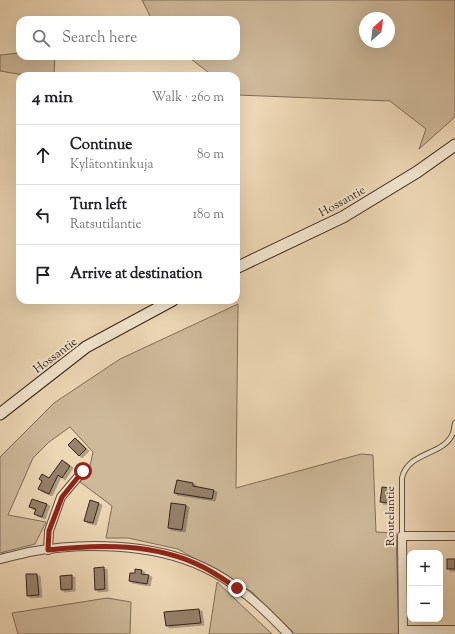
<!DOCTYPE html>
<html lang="en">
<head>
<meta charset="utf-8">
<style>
  body { margin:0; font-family:"Sorts Mill Goudy",serif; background:#f2f2f2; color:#202124 }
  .controls { position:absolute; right:12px; bottom:12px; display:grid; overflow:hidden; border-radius:8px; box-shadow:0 4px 16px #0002 }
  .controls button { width:36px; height:36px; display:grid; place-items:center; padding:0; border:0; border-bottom:1px solid #e0e0e0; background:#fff; color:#202124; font:20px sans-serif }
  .compass { position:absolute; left:359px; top:12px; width:36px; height:36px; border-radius:50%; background:#fff; box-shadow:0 4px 16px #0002; rotate:28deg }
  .stop { position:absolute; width:12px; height:12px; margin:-9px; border:3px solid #8f2418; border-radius:50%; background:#fff }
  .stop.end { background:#8f2418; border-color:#fff; box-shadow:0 1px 4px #0008 }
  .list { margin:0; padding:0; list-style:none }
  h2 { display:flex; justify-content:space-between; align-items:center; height:52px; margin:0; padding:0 16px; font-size:17px }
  h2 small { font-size:13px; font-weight:400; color:#757577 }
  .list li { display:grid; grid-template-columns:26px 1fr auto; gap:12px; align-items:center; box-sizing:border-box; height:60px; padding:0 16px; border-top:1px solid #e0e0e0 }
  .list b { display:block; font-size:15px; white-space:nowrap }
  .list p { margin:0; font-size:13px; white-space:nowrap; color:#757577 }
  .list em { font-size:13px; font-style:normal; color:#757577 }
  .icon { flex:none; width:22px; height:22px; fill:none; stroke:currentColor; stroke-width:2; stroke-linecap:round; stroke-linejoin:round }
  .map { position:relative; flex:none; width:455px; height:634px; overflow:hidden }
  .search { position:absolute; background:#fff; box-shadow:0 4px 16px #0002; left:16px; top:16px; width:224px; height:44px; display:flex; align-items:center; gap:10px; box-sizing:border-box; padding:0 14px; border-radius:12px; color:#757577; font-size:15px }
  .panel { position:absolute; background:#fff; box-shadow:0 4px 16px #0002; left:16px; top:72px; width:224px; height:232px; border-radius:12px }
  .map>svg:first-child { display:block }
</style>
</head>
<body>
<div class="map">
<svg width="455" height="634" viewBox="0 0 455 634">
  <defs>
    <filter id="shadow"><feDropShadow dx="3" dy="2" stdDeviation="0" flood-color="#0004"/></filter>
  </defs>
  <rect width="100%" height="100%" fill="#edd7b5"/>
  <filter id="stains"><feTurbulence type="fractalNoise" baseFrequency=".005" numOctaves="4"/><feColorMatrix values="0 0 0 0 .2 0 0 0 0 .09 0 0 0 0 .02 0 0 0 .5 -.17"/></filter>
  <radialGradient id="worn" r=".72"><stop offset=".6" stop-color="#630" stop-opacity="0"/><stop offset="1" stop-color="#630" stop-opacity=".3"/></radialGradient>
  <!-- green -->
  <g fill="#ceb99a" stroke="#826e5a" fill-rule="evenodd">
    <path d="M 142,0 L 455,0 L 455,117 L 419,149 L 426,129 L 390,101 L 237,95 L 236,94 L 236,76 L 213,76 L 187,56 L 236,56 L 236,20 L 152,20 ZM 365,18 L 389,18 L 389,42 L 365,42 Z"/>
    <path d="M 20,53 L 20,56 L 55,56 L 54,76 L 30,76 L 0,71 L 0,55 Z"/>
    <path d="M 238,304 L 236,488 L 361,454 L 373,455 L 376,532 L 396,533 L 399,634 L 295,634 L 252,592 L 178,549 L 128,538 L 106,538 L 112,506 L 80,482 L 89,471 L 93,452 L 70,427 L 49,442 L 33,458 L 8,515 L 46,522 L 35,544 L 0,553 L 0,457 L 54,403 L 120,359 Z"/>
    <path d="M 217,582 L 272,634 L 209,634 Z"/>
    <path d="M 107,598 L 131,602 L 130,634 L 18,634 L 12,613 Z"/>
  </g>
  <!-- building -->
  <g fill="#96816a" stroke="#372419" filter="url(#shadow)">
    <path d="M 75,438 L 86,449 L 79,456 L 68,445 Z"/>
    <path d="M 62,460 L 70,466 L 62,478 L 58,475 L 49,494 L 38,489 L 42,481 L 39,479 L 42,474 L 49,478 Z"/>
    <path d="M 177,480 L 193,483 L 193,486 L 214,490 L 212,499 L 174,493 Z"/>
    <path d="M 382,487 L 391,488 L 389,503 L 380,502 Z"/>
    <path d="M 32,499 L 47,504 L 42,517 L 34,514 L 36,509 L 29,507 Z"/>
    <path d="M 90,500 L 99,503 L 93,523 L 84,521 Z"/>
    <path d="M 171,503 L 186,505 L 182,530 L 168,528 Z"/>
    <rect x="447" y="559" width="8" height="10"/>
    <path d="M 104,567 L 105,589 L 95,590 L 94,568 Z"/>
    <path d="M 135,569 L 142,570 L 141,574 L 149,575 L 147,584 L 129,581 L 130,573 L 135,573 Z"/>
    <path d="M 26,574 L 37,574 L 39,595 L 27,596 Z"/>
    <path d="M 72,575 L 72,589 L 61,590 L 60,576 Z"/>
    <path d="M 199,609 L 201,623 L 166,626 L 164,612 Z"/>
  </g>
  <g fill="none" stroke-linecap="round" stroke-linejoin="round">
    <!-- service casing -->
    <g stroke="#645140" stroke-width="6">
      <path id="service" d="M 402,536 L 402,478 C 408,451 444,456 453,433 C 454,430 454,426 455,423"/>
    </g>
    <!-- minor casing -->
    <g stroke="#645140" stroke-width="10">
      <g id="minor">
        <path d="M 48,550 L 49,531 L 61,497 L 83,471"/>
        <path d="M 0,559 C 10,557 20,554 29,552 C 83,542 153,543 203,567 C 236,582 263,608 288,634"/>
        <path d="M 403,630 L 455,630"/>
        <path d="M 403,634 L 402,536 L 455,536"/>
      </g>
    </g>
    <!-- secondary casing -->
    <g stroke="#372419" stroke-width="13">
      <g id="secondary">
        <path d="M 236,268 L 343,217 L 417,172 L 455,145"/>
        <path d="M 0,414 L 86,347 L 173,300"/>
      </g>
    </g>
    <!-- service -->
    <use href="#service" stroke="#f3e5cf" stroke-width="4"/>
    <!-- minor -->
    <use href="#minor" stroke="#f3e5cf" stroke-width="8"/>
    <!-- secondary -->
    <use href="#secondary" stroke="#f3e5cf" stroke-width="11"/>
  </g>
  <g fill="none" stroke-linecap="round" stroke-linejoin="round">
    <!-- route -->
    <path stroke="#8f2418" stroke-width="5" d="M 83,471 L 62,497 L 49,531 L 48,550 C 100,544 156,543 203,567 C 215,573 226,581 237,588"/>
  </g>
  <g text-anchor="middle" stroke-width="4" stroke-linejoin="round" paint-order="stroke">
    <!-- street labels -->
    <g font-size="12" fill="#372419" stroke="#f3e5cf">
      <text transform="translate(342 201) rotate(-29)" y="4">Hossantie</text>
      <text transform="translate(55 355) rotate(-37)" y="4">Hossantie</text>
      <text transform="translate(390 516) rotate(-90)" y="4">Routelantie</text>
    </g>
  </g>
  <rect width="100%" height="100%" filter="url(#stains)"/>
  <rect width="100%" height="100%" fill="url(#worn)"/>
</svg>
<div class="controls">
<button>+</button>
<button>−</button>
</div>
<svg class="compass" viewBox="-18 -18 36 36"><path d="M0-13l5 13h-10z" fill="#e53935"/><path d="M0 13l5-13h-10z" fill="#757577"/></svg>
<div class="stop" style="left:83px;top:471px"></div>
<div class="stop end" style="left:237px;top:588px"></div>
<div class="search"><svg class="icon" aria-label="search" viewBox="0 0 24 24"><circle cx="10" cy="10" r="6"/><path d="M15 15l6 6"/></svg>Search here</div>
<section class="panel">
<h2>4 min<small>Walk · 260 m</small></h2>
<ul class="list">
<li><svg class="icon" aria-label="ahead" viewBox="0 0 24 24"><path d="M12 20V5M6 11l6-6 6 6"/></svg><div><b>Continue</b><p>Kylätontinkuja</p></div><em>80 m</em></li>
<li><svg class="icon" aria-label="left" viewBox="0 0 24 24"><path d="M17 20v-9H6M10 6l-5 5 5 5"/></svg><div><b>Turn left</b><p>Ratsutilantie</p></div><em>180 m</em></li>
<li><svg class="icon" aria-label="arrive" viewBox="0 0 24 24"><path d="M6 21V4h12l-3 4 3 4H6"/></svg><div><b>Arrive at destination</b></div></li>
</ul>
</section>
</div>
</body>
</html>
